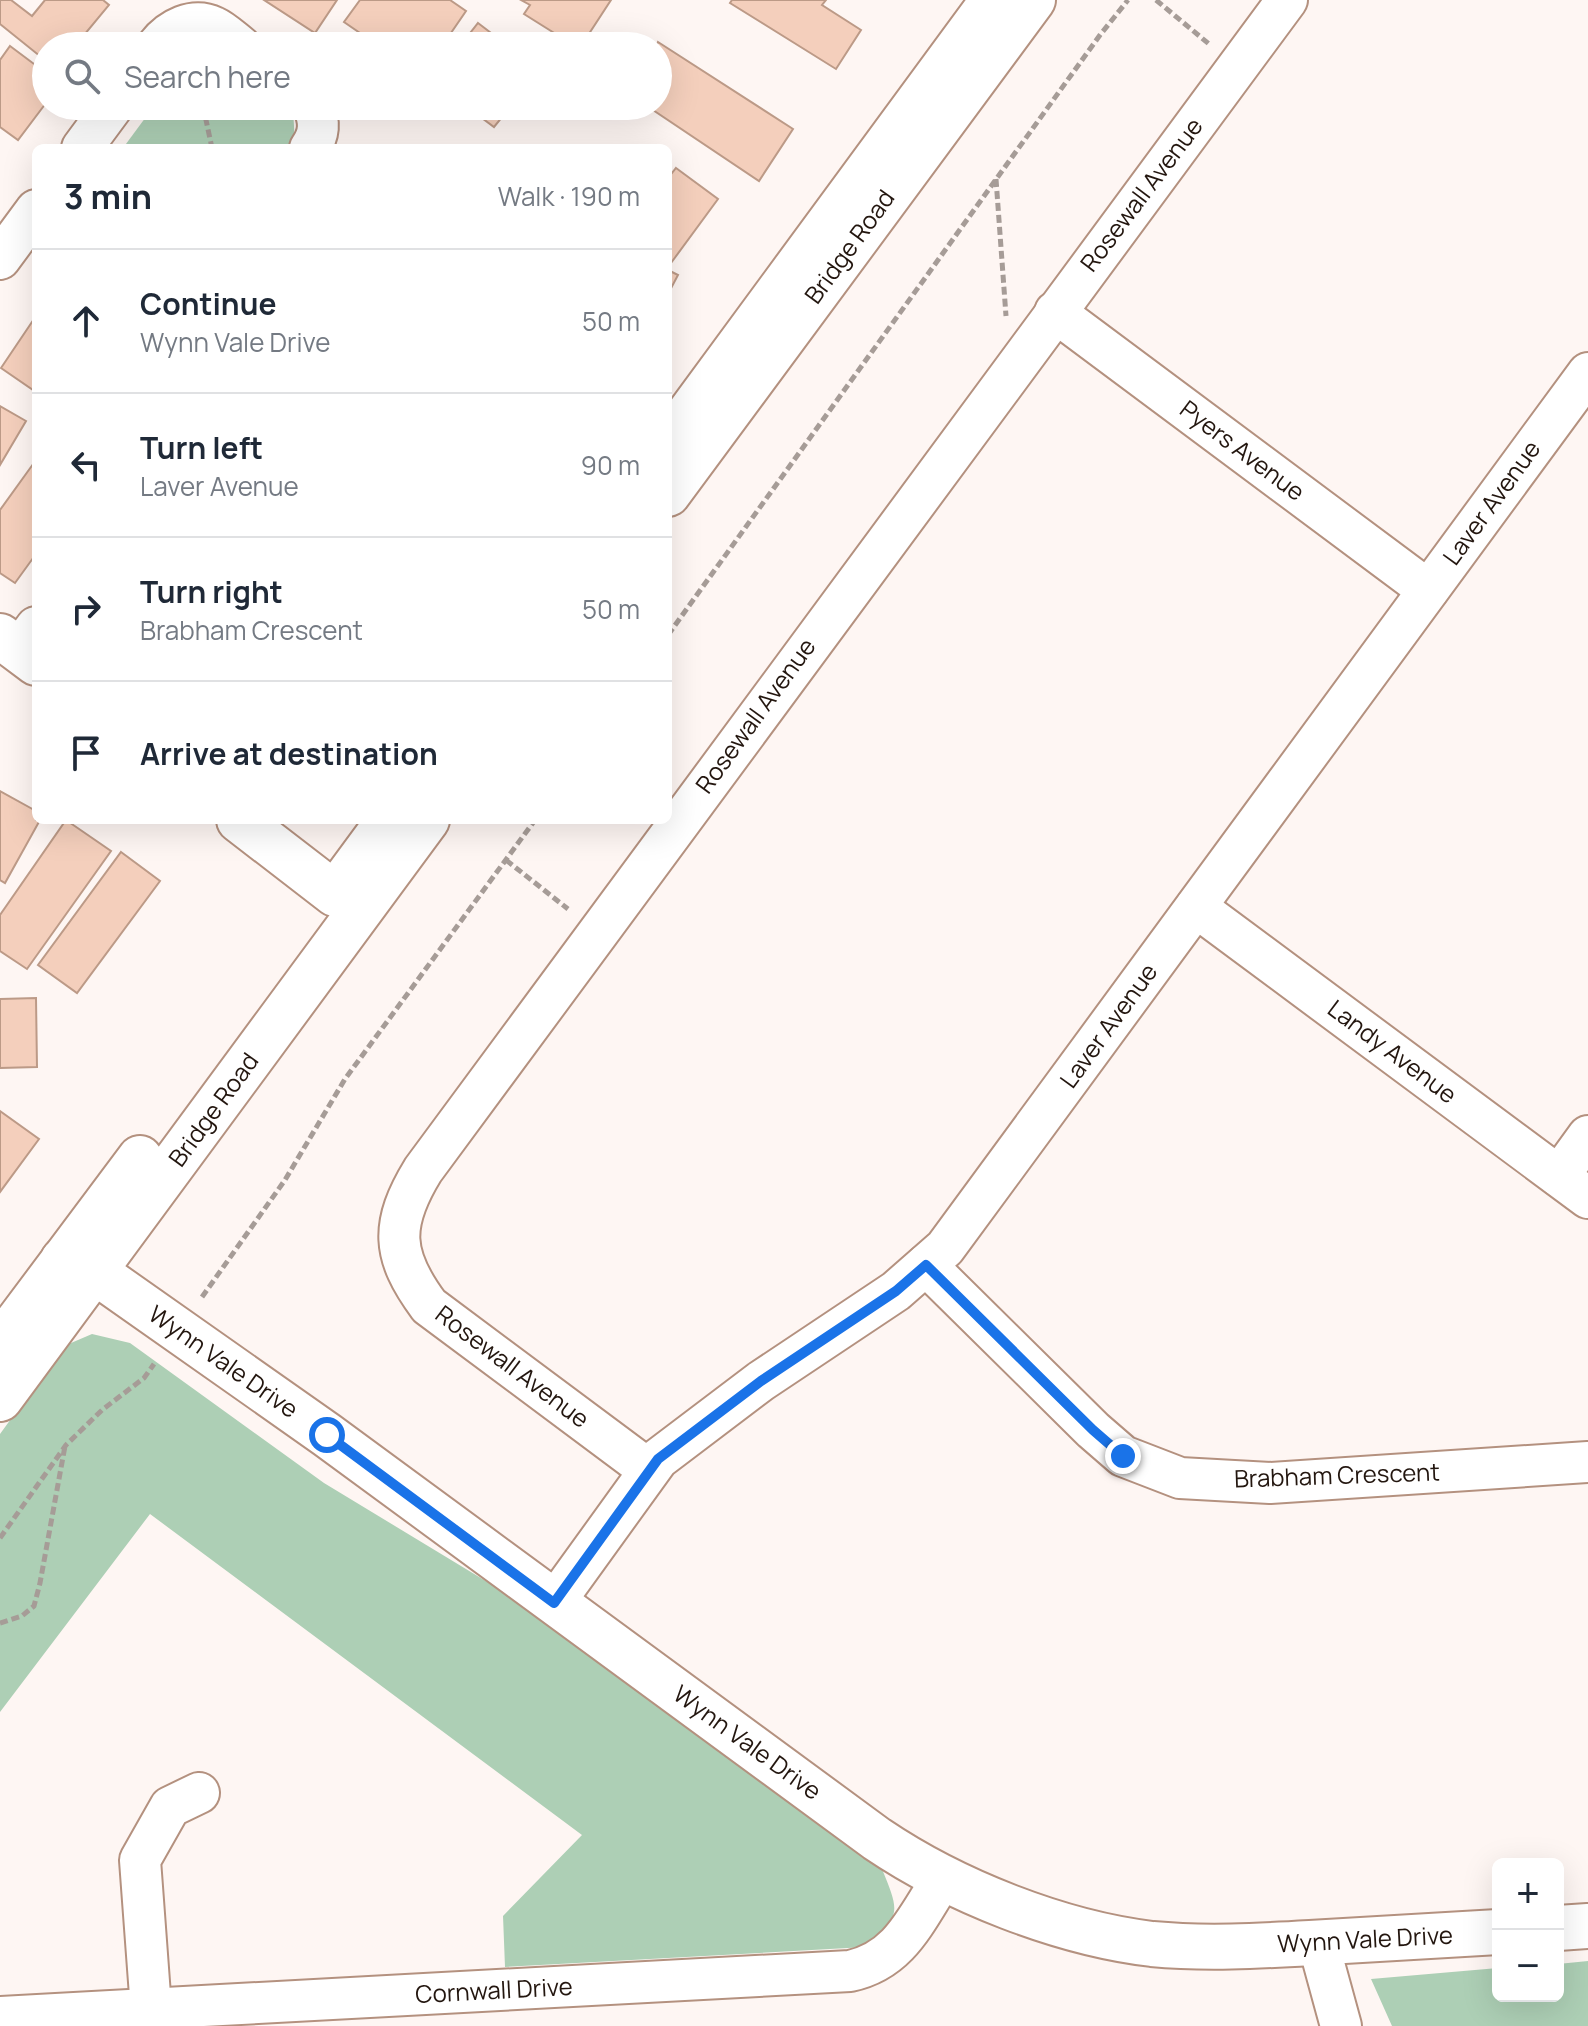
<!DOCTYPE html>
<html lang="en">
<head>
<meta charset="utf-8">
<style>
  body { margin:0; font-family:Manrope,sans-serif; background:#f6f6f7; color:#1f2937 }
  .controls { position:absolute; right:24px; bottom:24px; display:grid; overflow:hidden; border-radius:12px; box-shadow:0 8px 32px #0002 }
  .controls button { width:72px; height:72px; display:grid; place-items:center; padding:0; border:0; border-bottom:2px solid #e0e1e3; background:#fff; color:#1f2937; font:40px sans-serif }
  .stop { position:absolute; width:24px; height:24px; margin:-18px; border:6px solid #1a73e8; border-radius:50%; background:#fff }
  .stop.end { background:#1a73e8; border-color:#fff; box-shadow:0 2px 8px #0008 }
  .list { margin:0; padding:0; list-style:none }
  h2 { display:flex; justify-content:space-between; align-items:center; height:104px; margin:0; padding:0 32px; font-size:34px }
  h2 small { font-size:26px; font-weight:400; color:#747a83 }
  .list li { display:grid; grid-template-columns:52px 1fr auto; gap:24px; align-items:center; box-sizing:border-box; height:144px; padding:0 32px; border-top:2px solid #e0e1e3 }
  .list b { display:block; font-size:30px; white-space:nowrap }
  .list p { margin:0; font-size:26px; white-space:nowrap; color:#747a83 }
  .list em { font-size:26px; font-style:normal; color:#747a83 }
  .icon { flex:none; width:44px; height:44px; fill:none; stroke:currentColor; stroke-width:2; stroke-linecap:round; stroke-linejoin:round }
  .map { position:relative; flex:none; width:1588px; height:2026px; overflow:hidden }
  .search { position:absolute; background:#fff; box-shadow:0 8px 32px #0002; left:32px; top:32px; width:640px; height:88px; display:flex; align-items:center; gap:20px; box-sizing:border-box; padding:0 28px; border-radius:44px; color:#747a83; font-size:30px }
  .panel { position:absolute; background:#fff; box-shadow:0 8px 32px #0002; left:32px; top:144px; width:640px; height:680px; border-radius:12px }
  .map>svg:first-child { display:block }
</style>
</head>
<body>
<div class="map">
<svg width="1588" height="2026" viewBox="0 0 1588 2026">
  <rect width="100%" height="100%" fill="#fef6f3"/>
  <!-- green -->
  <g fill="#adcfb5">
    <path d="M 154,106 L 288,106 L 293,109 L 295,144 L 293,148 L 123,148 Z"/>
    <path d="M 92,1334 L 130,1343 L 324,1483 L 494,1586 L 882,1869 C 900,1913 901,1915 866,1947 L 505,1967 L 503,1916 L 582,1835 L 150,1514 L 0,1712 L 0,1434 L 64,1346 Z"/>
    <path d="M 1588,1961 L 1588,2026 L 1392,2026 L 1371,1979 L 1498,1968 L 1498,1996 L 1558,1996 L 1558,1964 Z"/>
  </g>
  <!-- building -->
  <g fill="#f4cfbc" stroke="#bc9a87" stroke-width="2">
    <path d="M 0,0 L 11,0 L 32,16 L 45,0 L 103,0 L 109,5 L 75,46 L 46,46 L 46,61 L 0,24 Z"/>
    <path d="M 264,0 L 337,0 L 315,33 Z"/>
    <path d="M 360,0 L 450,0 L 466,11 L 442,46 L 379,46 L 344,22 Z"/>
    <path d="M 521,0 L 611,0 L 581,46 L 575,46 L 524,14 L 530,5 Z"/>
    <path d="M 732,0 L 826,0 L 822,5 L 861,30 L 836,69 L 730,3 Z"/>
    <path d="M 478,23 L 508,46 L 460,46 Z"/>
    <path d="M 658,42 L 793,129 L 759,181 L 647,106 L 658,106 L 658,46 L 656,46 Z"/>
    <path d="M 10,46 L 46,73 L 46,103 L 18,140 L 0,127 L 0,60 Z"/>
    <path d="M 466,106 L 511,106 L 494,127 Z"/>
    <path d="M 676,168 L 718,199 L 671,263 L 668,261 L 668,178 Z"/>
    <path d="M 668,270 L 678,275 L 668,294 Z"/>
    <path d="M 36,316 L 36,392 L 1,368 Z"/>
    <path d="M 0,406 L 26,421 L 0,465 Z"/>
    <path d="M 36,460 L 36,554 L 15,583 L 0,573 L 0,510 Z"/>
    <path d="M 0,791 L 36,811 L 36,820 L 40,820 L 5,883 L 0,880 Z"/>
    <path d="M 66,820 L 111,851 L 27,969 L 0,951 L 0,915 Z"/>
    <path d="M 121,852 L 160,881 L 77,993 L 38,965 Z"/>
    <path d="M 36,998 L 37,1067 L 0,1068 L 0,999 Z"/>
    <path d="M 0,1111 L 39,1139 L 0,1192 Z"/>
  </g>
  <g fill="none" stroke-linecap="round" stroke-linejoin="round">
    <!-- minor casing -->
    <g stroke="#b4917f" stroke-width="44">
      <g id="minor">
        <path d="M 157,46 C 170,29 193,17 214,27 C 223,31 232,40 240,46"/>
        <path d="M 82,148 L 113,106"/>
        <path d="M 310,148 C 320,134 320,121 313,106"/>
        <path d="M 0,259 L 36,210"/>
        <path d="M 1055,312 L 1428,590"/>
        <path d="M 19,650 L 36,627"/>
        <path d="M 1196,907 L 1588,1198"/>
        <path d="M 1559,1176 L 1588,1136"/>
        <path d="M 926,1265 L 1093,1430 L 1123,1456 L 1180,1478 L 1270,1483 L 1588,1462"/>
        <path d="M 649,1470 L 429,1306 C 391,1255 390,1224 423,1170 L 1287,0"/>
        <path d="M 554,1603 L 658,1459 L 761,1381 L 896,1291 L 945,1248 L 1588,373"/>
        <path d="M 1318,1942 L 1341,2026"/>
        <path d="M 151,2009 L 140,1860 L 170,1807 L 199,1793"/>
        <path d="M 0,2017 L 850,1971 C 901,1960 916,1918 943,1878"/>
      </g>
    </g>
    <!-- tertiary casing -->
    <g stroke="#b4917f" stroke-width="48">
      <g id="tertiary">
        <path d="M 0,636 L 36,663"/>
        <path d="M 239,820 L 335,894"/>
      </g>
    </g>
    <!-- secondary casing -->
    <g stroke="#b4917f" stroke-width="48">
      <g id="secondary">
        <path d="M 668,442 L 993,0"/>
        <path d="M 668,494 L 1033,0"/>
        <path d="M 347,877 L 389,820"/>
        <path d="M 63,1260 L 94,1271 L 327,1435 L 877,1839 C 954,1891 1060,1933 1152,1944 C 1205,1949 1258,1946 1310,1943 C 1373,1939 1435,1936 1498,1932"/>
        <path d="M 0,1345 L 140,1158"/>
        <path d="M 0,1399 L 427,820"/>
        <path d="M 1558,1928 L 1588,1926"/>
      </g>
    </g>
    <!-- path -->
    <g stroke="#a69c97" stroke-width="5" stroke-dasharray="8 4" stroke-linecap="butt">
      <path d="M 1156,0 L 1209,44"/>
      <path d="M 203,106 L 212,148"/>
      <path d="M 996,179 L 1006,316"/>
      <path d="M 668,635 L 1100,35 L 1128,0"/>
      <path d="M 506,860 L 568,909"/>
      <path d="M 202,1297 L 285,1180 L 345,1079 L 535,820"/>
      <path d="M 0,1538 L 66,1445 L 102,1410 L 144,1378 L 154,1364"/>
      <path d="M 0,1623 L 22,1616 L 34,1606 L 40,1583 L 65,1446"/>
    </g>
    <!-- minor -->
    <use href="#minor" stroke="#fff" stroke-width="40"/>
    <!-- tertiary -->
    <use href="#tertiary" stroke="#fff" stroke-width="44"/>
    <!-- secondary -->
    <use href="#secondary" stroke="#fff" stroke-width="44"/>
  </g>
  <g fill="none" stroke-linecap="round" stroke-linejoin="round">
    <!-- route -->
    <path stroke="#1a73e8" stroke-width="10" d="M 327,1435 L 554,1603 L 658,1459 L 761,1381 L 896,1291 L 926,1265 L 1093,1430 L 1123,1456"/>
  </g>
  <g text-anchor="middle" stroke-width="7" stroke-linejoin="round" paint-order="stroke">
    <!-- street labels -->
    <g font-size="24" fill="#23160f" stroke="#fff">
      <text transform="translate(1142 195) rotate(-53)" y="8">Rosewall Avenue</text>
      <text transform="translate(850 247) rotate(-54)" y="8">Bridge Road</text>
      <text transform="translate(1242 451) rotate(37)" y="8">Pyers Avenue</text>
      <text transform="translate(1492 503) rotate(-54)" y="8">Laver Avenue</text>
      <text transform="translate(756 716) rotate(-54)" y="8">Rosewall Avenue</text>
      <text transform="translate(1109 1026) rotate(-54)" y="8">Laver Avenue</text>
      <text transform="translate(1392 1052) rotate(37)" y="8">Landy Avenue</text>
      <text transform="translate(214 1110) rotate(-54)" y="8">Bridge Road</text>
      <text transform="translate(223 1362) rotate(35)" y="8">Wynn Vale Drive</text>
      <text transform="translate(512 1367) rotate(37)" y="8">Rosewall Avenue</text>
      <text transform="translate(1337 1476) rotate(-2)" y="8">Brabham Crescent</text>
      <text transform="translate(747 1743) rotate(36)" y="8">Wynn Vale Drive</text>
      <text transform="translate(1365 1940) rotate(-3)" y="8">Wynn Vale Drive</text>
      <text transform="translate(494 1991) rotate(-3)" y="8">Cornwall Drive</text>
    </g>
  </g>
</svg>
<div class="controls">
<button>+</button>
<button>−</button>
</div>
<div class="stop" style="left:327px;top:1435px"></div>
<div class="stop end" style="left:1123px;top:1456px"></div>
<div class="search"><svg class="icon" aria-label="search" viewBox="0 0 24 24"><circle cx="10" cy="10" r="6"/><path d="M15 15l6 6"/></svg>Search here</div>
<section class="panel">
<h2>3 min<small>Walk · 190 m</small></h2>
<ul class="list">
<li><svg class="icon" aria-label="ahead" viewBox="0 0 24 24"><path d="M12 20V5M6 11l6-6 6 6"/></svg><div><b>Continue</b><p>Wynn Vale Drive</p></div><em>50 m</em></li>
<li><svg class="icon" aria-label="left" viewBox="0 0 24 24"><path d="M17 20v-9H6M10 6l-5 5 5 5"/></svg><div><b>Turn left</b><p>Laver Avenue</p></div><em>90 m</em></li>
<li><svg class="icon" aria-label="right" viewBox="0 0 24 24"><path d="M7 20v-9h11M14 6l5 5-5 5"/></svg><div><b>Turn right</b><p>Brabham Crescent</p></div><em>50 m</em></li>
<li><svg class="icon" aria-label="arrive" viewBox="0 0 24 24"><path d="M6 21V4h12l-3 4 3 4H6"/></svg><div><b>Arrive at destination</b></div></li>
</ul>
</section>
</div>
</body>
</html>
